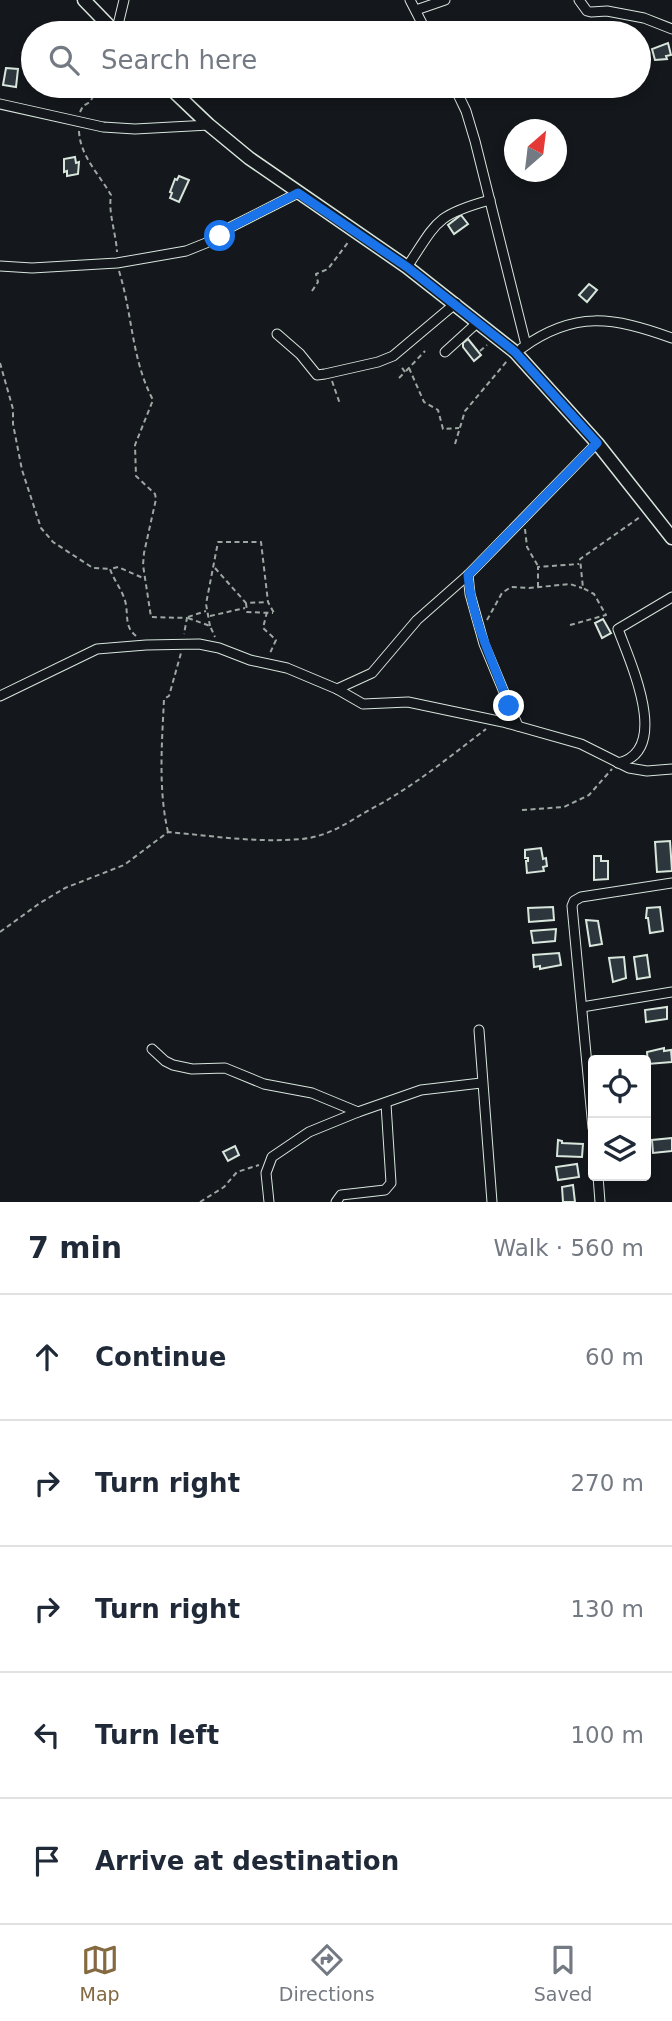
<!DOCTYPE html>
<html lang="en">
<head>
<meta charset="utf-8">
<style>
  body { margin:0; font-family:"DejaVu Sans",sans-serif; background:#f6f6f7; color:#1f2937 }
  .controls { position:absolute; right:21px; bottom:21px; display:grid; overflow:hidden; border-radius:7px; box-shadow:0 4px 10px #0003 }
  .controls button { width:63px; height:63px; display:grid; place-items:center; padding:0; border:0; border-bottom:2px solid #e0e1e3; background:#fff; color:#1f2937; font:35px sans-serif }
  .compass { position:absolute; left:504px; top:119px; width:63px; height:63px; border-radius:50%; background:#fff; box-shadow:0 4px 10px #0003; rotate:28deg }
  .stop { position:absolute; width:21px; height:21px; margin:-16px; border:5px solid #1a73e8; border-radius:50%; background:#fff }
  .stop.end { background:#1a73e8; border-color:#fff; box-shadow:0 2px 7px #0008 }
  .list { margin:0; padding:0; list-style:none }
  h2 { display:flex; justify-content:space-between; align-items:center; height:91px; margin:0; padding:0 28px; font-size:30px }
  h2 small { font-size:23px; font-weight:400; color:#747a83 }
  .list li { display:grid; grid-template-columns:46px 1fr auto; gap:21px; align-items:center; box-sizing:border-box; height:126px; padding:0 28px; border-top:2px solid #e0e1e3 }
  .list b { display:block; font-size:26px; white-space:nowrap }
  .list em { font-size:23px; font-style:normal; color:#747a83 }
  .icon { flex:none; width:38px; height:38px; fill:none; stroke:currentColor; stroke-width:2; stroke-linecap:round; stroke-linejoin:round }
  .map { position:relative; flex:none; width:672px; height:1202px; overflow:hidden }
  .search { position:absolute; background:#fff; box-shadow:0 4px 10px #0003; left:21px; right:21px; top:21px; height:77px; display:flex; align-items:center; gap:18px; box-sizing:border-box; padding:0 24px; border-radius:38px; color:#747a83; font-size:26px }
  .sheet { height:721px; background:#fff }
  nav { display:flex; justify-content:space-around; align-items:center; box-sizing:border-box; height:98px; border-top:2px solid #e0e1e3; background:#fff; font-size:19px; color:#747a83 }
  nav a { display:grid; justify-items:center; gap:4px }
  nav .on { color:#846941 }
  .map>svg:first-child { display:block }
</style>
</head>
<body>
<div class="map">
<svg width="672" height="1202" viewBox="0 0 672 1202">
  <rect width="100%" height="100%" fill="#14181c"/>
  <!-- building -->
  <g fill="#2c363c" stroke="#d8e6dc" stroke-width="2">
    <path d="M 668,43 L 671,55 L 666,56 L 667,59 L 655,60 L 652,49 Z"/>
    <path d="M 6,68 L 18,69 L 16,87 L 3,85 Z"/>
    <path d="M 75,157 L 76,163 L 79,162 L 78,174 L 67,176 L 67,171 L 64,172 L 64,159 Z"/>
    <path d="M 179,176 L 189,180 L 179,202 L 170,198 L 172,193 L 170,192 L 175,179 L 177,180 Z"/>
    <path d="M 461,215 L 468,224 L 454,234 L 448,225 Z"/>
    <path d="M 589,284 L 597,290 L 587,302 L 579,295 Z"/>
    <path d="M 468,339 L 481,355 L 474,361 L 463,347 L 463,343 Z"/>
    <path d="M 603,619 L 611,633 L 602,638 L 595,623 Z"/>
    <path d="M 670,841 L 672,871 L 657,872 L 655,842 Z"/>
    <path d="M 541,848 L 543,859 L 546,858 L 547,866 L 543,867 L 544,871 L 527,873 L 526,861 L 528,861 L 528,858 L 525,858 L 525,850 Z"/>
    <path d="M 594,856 L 601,856 L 601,861 L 608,861 L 608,879 L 594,880 Z"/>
    <path d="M 553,907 L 554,920 L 529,922 L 528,908 Z"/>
    <path d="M 660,907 L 663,931 L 650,933 L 648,918 L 646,918 L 647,908 Z"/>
    <path d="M 586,920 L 598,921 L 602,944 L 590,946 Z"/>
    <path d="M 556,929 L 555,941 L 533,943 L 531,931 Z"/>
    <path d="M 559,953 L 561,965 L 540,969 L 540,966 L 534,967 L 533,955 Z"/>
    <path d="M 647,955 L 650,977 L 637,979 L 634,957 Z"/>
    <path d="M 624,957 L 626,978 L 613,982 L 609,958 Z"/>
    <path d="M 667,1007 L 667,1019 L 646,1022 L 645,1010 Z"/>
    <path d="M 664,1048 L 664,1051 L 671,1050 L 672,1062 L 648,1064 L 647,1052 Z"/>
    <path d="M 672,1138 L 672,1151 L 653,1153 L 652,1140 Z"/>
    <path d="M 558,1140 L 562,1141 L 562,1143 L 583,1144 L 582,1157 L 557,1156 Z"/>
    <path d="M 235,1146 L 239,1155 L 228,1161 L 223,1152 Z"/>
    <path d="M 577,1164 L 579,1177 L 558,1180 L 556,1167 Z"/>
    <path d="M 573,1185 L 575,1202 L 563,1202 L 562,1187 Z"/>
  </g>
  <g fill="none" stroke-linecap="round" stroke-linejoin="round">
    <!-- street casing -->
    <g stroke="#d8e6dc" stroke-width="11">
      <g id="street">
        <path d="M 410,0 L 427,33"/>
        <path d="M 579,0 L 587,11 L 591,12 L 607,11 L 644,18 L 672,29"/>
        <path d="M 416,10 L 445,0"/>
        <path d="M 116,33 L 124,0"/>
        <path d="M 454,86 L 466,111 L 475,141 L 526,345"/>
        <path d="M 0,104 L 103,127 L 135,129 L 209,125"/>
        <path d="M 0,266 L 32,268 L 117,263 L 186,251 L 206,243 L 227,229 L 298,193"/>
        <path d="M 407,267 C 437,222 435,215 490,200"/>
        <path d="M 277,334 L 300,354 L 317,375 L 325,374 L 378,362 L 393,356 L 456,303"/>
        <path d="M 522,348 C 575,310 613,317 672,338"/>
        <path d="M 445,352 L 478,322"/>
        <path d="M 468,575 L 470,594 L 484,644 L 518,726"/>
        <path d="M 337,689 L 372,673 L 417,620 L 468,575 L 597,443"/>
        <path d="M 0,696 L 97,649 L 146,645 L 199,644 L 219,648 L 250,660 L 287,668 L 337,689 L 363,704 L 408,702 L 503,722 L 581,744 L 629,768 L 647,771 L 672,769"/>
        <path d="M 618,763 C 672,751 630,662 618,629 L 672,597"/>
        <path d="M 582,1007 L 672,992"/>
        <path d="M 479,1030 L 492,1202"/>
        <path d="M 152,1049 L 165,1061 L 173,1065 L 192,1069 L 225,1068 L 264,1084 L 312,1093 L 358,1112"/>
        <path d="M 593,1128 L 572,906 L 574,901 L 581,897 L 672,883"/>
        <path d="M 598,1176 L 600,1202"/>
        <path d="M 269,1202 L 266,1173 L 272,1157 L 309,1132 L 358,1112 L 421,1090 L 481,1083"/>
        <path d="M 336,1202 L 341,1195 L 385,1190 L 391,1183 L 386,1104"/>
      </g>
    </g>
    <!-- secondary casing -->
    <g stroke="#d8e6dc" stroke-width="15">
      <g id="secondary">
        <path d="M 84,0 L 116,33"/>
        <path d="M 168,86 L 209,125 L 249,158 L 407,267 L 515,352 L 597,443 L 672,538"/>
      </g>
    </g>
    <!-- path -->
    <g stroke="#9da8a2" stroke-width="2" stroke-dasharray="5 3.5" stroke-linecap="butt">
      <path d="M 80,112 L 83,106 L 90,102 L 99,86"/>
      <path d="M 79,131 C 80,156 99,174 111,195 C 108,213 116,233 117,252"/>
      <path d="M 119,271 C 133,316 131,358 153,400 L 135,445 L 136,476 L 155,494 L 156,499 L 144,553 L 143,565 L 151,617 L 187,618 L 184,634"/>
      <path d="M 312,291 L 318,282 L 316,274 L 328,269 L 349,241"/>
      <path d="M 480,351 L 487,345"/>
      <path d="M 0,363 L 13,409 L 13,424 L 22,470 L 41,528 L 53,542 L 93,568 L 110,569"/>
      <path d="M 409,368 L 424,402 L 438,410 L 443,429 L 459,428"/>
      <path d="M 406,371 L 425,351"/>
      <path d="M 399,378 L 405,372 L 400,365"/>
      <path d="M 332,381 L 340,404"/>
      <path d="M 455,444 L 465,411 L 507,361"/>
      <path d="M 525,529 L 527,547 L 538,566"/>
      <path d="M 215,568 L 246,603 L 267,602"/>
      <path d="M 538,587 L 538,567 L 579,564"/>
      <path d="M 246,603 L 247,612 L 273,613"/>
      <path d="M 267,612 L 263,628 L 276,640 L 270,653"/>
      <path d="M 210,616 L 245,608"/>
      <path d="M 188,617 L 206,611"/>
      <path d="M 188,618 L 210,626 L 215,637"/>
      <path d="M 487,620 L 502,593 L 511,587 L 529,588 L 570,584 L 582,588"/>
      <path d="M 570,625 L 606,615 L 594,594 L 583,588 L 580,559 L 640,517"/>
      <path d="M 210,626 L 206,604 L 218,542 L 261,542 L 268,602 L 274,613"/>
      <path d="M 136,636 C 125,627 128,618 126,605 C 124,592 114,581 110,569 L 118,567 L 143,578"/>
      <path d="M 522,810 L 564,807 L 589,795 L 612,769"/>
      <path d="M 168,832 C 158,789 162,743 164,699 L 169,696 L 181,653"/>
      <path d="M 0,932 L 40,903 L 65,888 L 124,865 L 168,832 C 213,836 257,843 302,839 C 330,836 348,822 371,809 C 413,787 448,758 486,729"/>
      <path d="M 200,1202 L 224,1187 L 237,1172 L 259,1165"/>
    </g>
    <!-- street -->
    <use href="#street" stroke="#14181c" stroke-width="9"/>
    <!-- secondary -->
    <use href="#secondary" stroke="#14181c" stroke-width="12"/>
  </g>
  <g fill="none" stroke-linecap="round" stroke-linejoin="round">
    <!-- route -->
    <path stroke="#1a73e8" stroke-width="9" d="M 220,236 L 227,229 L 298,193 L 407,267 L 515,352 L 597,443 L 468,575 C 472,622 494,662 509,706"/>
  </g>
</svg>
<div class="controls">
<button><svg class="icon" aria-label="locate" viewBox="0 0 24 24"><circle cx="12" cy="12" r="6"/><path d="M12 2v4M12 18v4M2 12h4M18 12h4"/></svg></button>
<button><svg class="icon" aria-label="layers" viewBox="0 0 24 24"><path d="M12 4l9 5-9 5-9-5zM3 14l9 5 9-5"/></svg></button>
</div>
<svg class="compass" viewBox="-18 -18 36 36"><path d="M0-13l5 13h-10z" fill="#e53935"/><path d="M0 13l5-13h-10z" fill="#747a83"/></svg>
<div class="stop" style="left:220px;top:236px"></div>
<div class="stop end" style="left:509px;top:706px"></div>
<div class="search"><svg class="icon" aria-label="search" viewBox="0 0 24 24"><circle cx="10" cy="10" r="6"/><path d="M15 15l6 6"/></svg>Search here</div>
</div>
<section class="sheet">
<h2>7 min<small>Walk · 560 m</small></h2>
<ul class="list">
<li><svg class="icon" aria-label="ahead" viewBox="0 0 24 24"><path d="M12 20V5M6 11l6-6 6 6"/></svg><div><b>Continue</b></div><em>60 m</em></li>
<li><svg class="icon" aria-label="right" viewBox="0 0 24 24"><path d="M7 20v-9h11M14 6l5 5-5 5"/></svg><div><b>Turn right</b></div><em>270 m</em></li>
<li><svg class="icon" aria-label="right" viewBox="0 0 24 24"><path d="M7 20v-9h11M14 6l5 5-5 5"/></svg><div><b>Turn right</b></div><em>130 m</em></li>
<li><svg class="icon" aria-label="left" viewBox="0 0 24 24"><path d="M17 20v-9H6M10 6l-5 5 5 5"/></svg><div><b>Turn left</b></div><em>100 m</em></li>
<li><svg class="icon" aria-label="arrive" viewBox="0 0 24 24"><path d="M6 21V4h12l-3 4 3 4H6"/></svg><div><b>Arrive at destination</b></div></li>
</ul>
</section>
<nav>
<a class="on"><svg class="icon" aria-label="map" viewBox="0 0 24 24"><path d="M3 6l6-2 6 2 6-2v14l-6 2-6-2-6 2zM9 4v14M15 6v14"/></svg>Map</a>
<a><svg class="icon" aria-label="directions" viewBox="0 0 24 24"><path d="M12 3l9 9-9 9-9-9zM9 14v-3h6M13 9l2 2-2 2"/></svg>Directions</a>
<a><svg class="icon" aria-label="saved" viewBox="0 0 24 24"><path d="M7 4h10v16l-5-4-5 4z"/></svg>Saved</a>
</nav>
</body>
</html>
